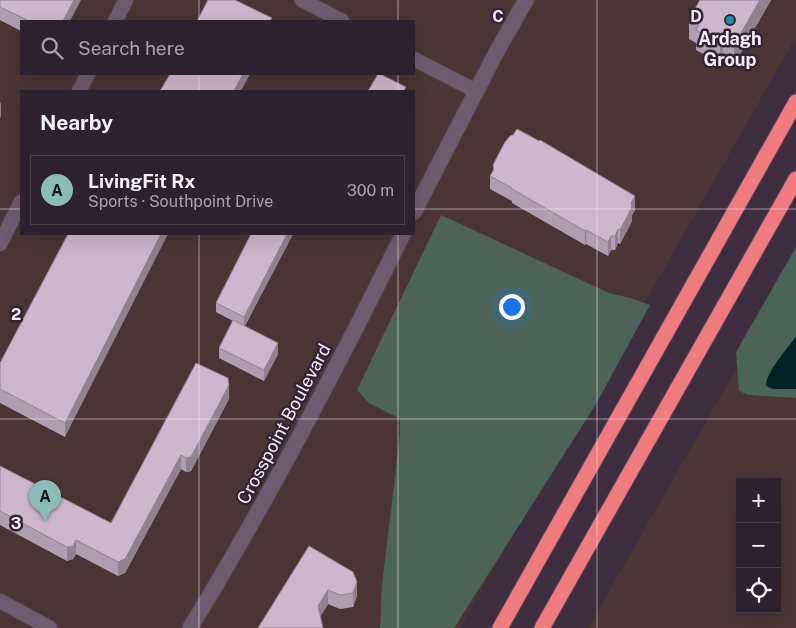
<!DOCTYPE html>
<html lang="en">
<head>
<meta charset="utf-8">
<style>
  body { margin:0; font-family:"Public Sans",sans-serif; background:#3a2e3b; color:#f1f3f6 }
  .controls { position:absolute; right:15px; bottom:15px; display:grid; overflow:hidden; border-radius:0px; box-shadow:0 5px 20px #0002 }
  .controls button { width:45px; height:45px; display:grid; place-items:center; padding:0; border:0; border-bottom:1px solid #493e4b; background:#2e212f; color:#f1f3f6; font:25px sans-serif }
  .you { position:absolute; left:511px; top:306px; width:18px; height:18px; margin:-12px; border:4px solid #fff; border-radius:50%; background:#1a73e8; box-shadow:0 0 0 8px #1a73e833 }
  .badge { display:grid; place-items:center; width:32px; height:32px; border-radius:50%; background:#8bbbb9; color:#111; font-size:16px; font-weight:700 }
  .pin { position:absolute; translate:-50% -41px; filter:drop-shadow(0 1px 2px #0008) }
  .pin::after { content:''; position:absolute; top:26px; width:18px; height:15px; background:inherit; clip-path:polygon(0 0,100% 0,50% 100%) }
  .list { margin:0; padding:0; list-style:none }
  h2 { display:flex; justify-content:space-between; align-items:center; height:65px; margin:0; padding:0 20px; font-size:21px }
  h2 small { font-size:16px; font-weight:400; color:#a7a3aa }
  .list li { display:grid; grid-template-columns:32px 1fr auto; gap:15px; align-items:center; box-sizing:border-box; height:70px; margin:0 10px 10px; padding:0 10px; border:1px solid #493e4b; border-radius:0px }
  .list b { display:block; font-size:19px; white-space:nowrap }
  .list p { margin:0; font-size:16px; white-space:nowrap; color:#a7a3aa }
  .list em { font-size:16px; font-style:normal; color:#a7a3aa }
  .icon { flex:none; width:28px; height:28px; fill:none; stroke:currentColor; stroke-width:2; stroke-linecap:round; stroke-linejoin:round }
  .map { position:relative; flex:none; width:796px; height:628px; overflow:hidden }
  .search { position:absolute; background:#2e212f; box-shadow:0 5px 20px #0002; left:20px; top:20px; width:395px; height:55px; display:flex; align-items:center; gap:12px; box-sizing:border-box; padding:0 18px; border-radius:0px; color:#a7a3aa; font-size:19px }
  .panel { position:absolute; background:#2e212f; box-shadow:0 5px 20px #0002; left:20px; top:90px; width:395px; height:145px; border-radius:0px }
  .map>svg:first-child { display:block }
</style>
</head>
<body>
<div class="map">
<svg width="796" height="628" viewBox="0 0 796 628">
  <rect width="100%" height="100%" fill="#3e2c3f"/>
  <!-- commercial -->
  <g fill="#4a3534" fill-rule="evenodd">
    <path d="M 0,0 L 796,0 L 796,37 L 460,628 L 0,628 ZM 21,21 L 414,21 L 414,74 L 21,74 ZM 21,91 L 414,91 L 414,234 L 21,234 Z"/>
    <path d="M 796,264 L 796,628 L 588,628 ZM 740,482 L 777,482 L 777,609 L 740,609 Z"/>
  </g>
  <!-- green -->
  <g fill="#4c6457">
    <path d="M 441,215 L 609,293 L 630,298 L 650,305 L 596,404 L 454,628 L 380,628 L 382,585 L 400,434 L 400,419 L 369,403 L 357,390 Z"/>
    <path d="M 796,247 L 796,398 L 749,395 L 739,391 L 736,352 Z"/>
  </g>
  <!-- water -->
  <path fill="#002126" d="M 796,336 L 796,389 L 773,389 L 766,386 C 766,371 788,349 796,336 Z"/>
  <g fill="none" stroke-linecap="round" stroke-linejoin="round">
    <!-- minor casing -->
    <g stroke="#574858" stroke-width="16">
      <g id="minor">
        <path d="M 302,0 L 342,21"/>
        <path d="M 115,21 L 126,0"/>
        <path d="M 414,59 L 476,91"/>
        <path d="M 79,91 L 88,74"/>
        <path d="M 0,244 L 21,202"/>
        <path d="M 0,601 L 50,628"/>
      </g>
    </g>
    <!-- tertiary casing -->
    <g stroke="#574858" stroke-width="17">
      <g id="tertiary">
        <path d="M 414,212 L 497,51 L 526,0"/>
        <path d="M 190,628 C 268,501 337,368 403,234"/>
      </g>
    </g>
    <!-- motorway casing -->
    <g stroke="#574858" stroke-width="17">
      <g id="motorway">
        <path d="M 500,628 L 796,102"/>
        <path d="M 542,628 L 796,179"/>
      </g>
    </g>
    <!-- minor -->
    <use href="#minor" stroke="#6f5b70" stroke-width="14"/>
    <!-- tertiary -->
    <use href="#tertiary" stroke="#6f5b70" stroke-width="15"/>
    <!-- motorway -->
    <use href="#motorway" stroke="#f07b7f" stroke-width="15"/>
  </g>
  <!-- wall -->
  <g fill="#b19db1">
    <path d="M 0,0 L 70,21 L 21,21 L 21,31 L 0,20 Z"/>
    <path d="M 700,0 L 771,0 L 734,65 L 723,59 L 720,63 L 696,50 L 696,43 L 689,39 L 689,19 Z"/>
    <path d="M 493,165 L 635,210 L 632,215 L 632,220 L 629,227 L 620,244 L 618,243 L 615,250 L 611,250 L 608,256 L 586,244 L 585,245 L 512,203 L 512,201 L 490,189 L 490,176 L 493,171 Z"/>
    <path d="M 68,234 L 65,437 L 0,403 L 0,363 Z"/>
    <path d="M 251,234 L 293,234 L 245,326 L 278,354 L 264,381 L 219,358 L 219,348 L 233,321 L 216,312 L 216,303 Z"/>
    <path d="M 229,399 L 191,471 L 186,472 L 181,469 L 125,573 L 118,576 L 76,554 L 73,559 L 67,561 L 0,525 L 0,466 L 111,523 Z"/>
    <path d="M 309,546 L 357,596 L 353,607 L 340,609 L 328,604 L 320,617 L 258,628 Z"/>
  </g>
  <!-- shaded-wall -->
  <g fill="#908090">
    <path d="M 74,0 L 81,0 L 70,21 L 63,21 Z"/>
    <path d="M 760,0 L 771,0 L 734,65 L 734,45 Z"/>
    <path d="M 723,39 L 723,59 L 720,63 L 720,44 Z"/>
    <path d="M 243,74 L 250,74 L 241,91 L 234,91 Z"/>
    <path d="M 1,102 L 1,116 L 0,118 L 0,104 Z"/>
    <path d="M 635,196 L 635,210 L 632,215 L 632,220 L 629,227 L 620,244 L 620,230 L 631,203 Z"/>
    <path d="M 618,229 L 618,243 L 615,250 L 615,236 Z"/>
    <path d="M 586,230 L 586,244 L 585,245 L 585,231 Z"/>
    <path d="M 161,234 L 168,234 L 65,437 L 65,423 Z"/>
    <path d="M 287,234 L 293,234 L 244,327 L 244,317 Z"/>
    <path d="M 611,236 L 611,250 L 608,256 L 608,242 Z"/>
    <path d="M 278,343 L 278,354 L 264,381 L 264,370 Z"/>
    <path d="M 229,385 L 229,399 L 191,471 L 186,472 L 186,458 Z"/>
    <path d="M 181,455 L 181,469 L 125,573 L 118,576 L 118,562 Z"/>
    <path d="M 76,540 L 76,554 L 73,559 L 67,561 L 67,547 Z"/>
    <path d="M 357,582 L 357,596 L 353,607 L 353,593 Z"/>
    <path d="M 328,590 L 328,604 L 318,620 L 318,606 Z"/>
  </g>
  <!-- building -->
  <g fill="#ceb7ce" stroke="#908090">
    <path d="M 0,0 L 74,0 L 63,21 L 29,21 L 0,7 Z"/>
    <path d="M 208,0 L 235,0 L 272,18 L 270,21 L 197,21 Z"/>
    <path d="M 700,0 L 760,0 L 734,45 L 723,39 L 720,44 L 696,30 L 699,25 L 689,19 Z"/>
    <path d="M 170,74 L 243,74 L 234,91 L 160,91 Z"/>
    <path d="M 378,74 L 380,74 L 406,87 L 404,91 L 368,91 Z"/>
    <path d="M 517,129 L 539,141 L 540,140 L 635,196 L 631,203 L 632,206 L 629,213 L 620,230 L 618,229 L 615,236 L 611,236 L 608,242 L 586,230 L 585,231 L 512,189 L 512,188 L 490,176 L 494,169 L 493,165 L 496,159 L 505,142 L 510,136 L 513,135 Z"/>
    <path d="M 68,234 L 161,234 L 65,423 L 0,389 L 0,363 Z"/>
    <path d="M 251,234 L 287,234 L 244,317 L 216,303 Z"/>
    <path d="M 233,320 L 278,343 L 264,370 L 219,348 Z"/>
    <path d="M 196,363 L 228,378 L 229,385 L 191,457 L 186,458 L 181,455 L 125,559 L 118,562 L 76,540 L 73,546 L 67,547 L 0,511 L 0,466 L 111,523 Z"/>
    <path d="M 309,546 L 353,572 L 357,582 L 353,593 L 340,595 L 328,590 L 318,606 L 323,628 L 258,628 Z"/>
  </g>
  <!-- grid -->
  <path fill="none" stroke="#f7ebf7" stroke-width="1" stroke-opacity="0.55" d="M 199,0 L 199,21M 398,0 L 398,21M 597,0 L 597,628M 199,74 L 199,91M 398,74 L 398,91M 0,209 L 21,209M 414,209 L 796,209M 199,234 L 199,628M 398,234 L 398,628M 0,419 L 796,419"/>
  <!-- markers -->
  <circle fill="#0f9aa8" stroke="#342235" stroke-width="2" cx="730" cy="20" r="5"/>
  <g text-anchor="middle" stroke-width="5" stroke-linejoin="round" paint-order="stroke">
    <!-- poi labels -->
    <g font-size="18" font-weight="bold" fill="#f7ebf7" stroke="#342235">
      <text x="730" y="45">Ardagh<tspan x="730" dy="21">Group</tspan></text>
    </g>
    <!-- street labels -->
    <g font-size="18" fill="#f7ebf7" stroke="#342235">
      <text transform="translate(284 424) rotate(-62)" y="6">Crosspoint Boulevard</text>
    </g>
  </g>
  <g font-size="16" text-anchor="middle" font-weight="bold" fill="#f7ebf7" stroke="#342235" stroke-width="5" stroke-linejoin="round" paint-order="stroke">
    <text x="498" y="22">C</text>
    <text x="696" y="22">D</text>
    <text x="16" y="320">2</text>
    <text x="16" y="529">3</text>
  </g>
</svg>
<div class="controls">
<button>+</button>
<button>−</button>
<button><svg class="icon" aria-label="locate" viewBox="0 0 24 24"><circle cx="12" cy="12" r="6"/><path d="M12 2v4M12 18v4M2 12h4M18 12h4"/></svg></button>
</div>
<div class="you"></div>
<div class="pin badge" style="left:45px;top:521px">A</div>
<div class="search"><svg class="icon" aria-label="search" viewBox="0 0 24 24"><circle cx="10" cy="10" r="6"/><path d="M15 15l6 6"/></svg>Search here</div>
<section class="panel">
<h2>Nearby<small></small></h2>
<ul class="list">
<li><span class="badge">A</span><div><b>LivingFit Rx</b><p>Sports · Southpoint Drive</p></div><em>300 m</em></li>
</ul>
</section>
</div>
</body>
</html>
